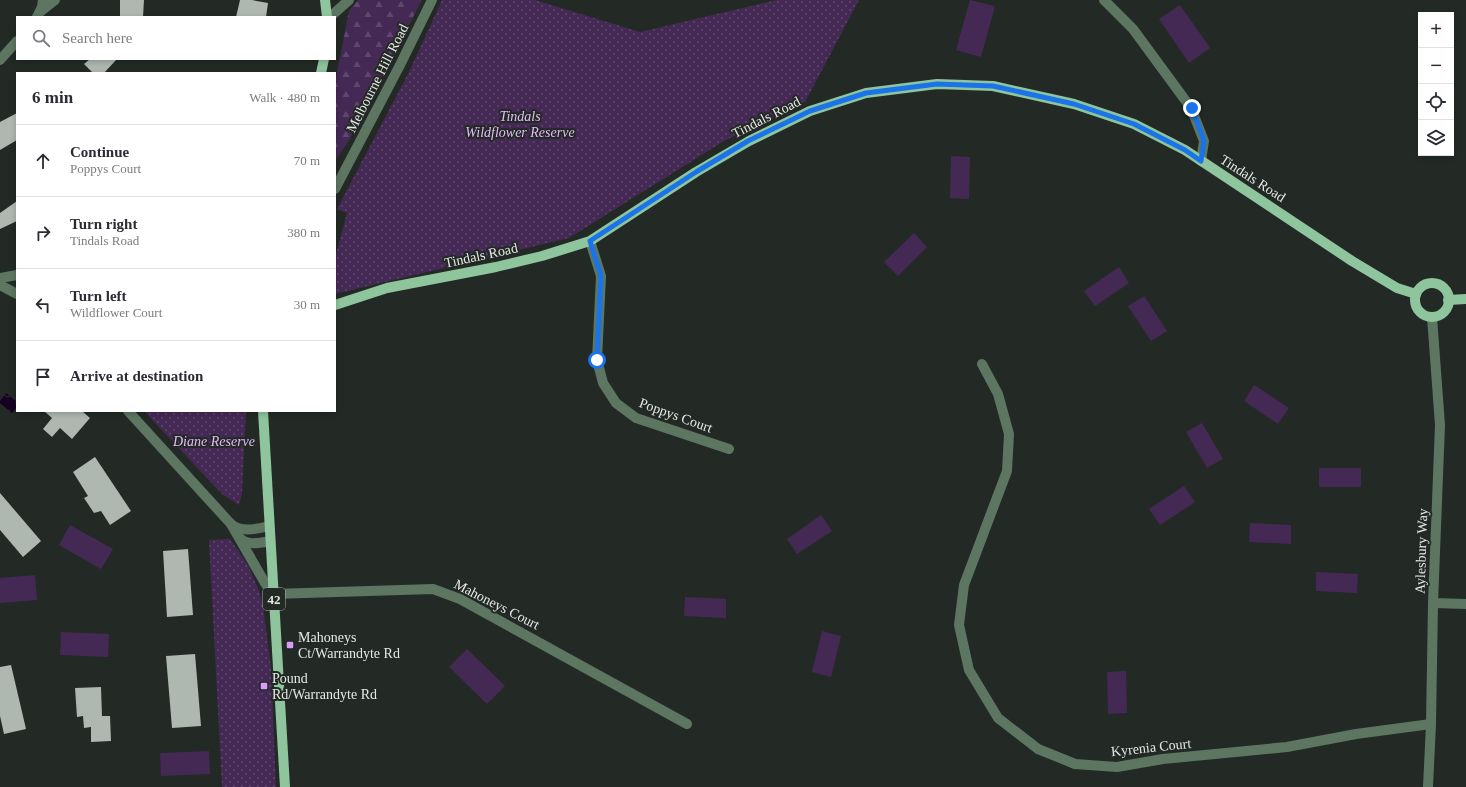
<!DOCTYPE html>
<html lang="en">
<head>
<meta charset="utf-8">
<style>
  body { margin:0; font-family:"Times New Roman",serif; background:#f7f7f7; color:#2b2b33 }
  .controls { position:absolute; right:12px; top:12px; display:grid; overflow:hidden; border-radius:0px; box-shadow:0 2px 6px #0003 }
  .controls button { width:36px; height:36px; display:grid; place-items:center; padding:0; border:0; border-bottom:1px solid #e1e1e2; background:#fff; color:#2b2b33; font:20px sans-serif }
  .stop { position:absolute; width:12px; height:12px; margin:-9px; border:3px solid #1a73e8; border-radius:50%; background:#fff }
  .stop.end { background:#1a73e8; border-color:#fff; box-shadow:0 1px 4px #0008 }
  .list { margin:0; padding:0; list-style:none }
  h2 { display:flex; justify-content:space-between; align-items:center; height:52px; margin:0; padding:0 16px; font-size:17px }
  h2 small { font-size:13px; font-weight:400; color:#7c7c81 }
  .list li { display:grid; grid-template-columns:26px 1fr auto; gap:12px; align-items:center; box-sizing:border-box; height:72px; padding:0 16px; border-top:1px solid #e1e1e2 }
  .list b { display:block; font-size:15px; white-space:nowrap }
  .list p { margin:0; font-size:13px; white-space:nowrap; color:#7c7c81 }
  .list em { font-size:13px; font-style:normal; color:#7c7c81 }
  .icon { flex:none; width:22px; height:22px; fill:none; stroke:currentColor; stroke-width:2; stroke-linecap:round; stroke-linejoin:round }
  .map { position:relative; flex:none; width:1466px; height:787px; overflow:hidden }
  .search { position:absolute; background:#fff; box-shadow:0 2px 6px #0003; left:16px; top:16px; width:320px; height:44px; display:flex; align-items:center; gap:10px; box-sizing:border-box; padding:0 14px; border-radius:0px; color:#7c7c81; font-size:15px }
  .panel { position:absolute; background:#fff; box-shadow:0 2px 6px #0003; left:16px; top:72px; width:320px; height:340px; border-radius:0px }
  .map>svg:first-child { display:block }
</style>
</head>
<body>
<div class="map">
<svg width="1466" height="787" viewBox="0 0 1466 787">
  <defs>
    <pattern id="green-dots" width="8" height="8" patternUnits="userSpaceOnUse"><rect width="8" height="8" fill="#452955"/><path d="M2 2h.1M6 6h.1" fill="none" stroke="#60486d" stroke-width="1.8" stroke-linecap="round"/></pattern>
    <pattern id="forest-firs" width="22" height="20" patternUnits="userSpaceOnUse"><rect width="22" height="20" fill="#452955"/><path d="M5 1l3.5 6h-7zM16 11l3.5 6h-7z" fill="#60486d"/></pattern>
    <pattern id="water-ripples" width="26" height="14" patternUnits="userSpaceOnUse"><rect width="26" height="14" fill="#160022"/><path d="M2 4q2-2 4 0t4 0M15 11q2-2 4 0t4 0" fill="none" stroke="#382542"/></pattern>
  </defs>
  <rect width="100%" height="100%" fill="#232925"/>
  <!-- green -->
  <g fill="url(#green-dots)">
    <path d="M 442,0 L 535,0 L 640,32 L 777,0 L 859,0 L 805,102 L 724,141 L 569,238 L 335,294 L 335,254 L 336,254 L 347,213 L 337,209 L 408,74 Z"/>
    <path d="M 144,411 L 246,411 L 242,493 L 239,505 L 222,494 Z"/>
    <path d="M 230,539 L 248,565 L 259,591 L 263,606 L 271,668 L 276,787 L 222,787 L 209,540 Z"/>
  </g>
  <!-- forest -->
  <path fill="url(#forest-firs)" d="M 358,0 L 422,0 L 348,142 L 335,161 L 335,83 L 349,11 Z"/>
  <!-- pitch -->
  <g fill="#452955">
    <path d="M 970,0 L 995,6 L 981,57 L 956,50 Z"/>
    <path d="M 1180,5 L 1210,48 L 1189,63 L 1159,19 Z"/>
    <path d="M 951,156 L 970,157 L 969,199 L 950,198 Z"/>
    <path d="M 914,233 L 927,247 L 898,276 L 884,262 Z"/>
    <path d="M 1119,267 L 1129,283 L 1095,306 L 1084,291 Z"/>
    <path d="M 1144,296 L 1167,331 L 1151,341 L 1128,306 Z"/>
    <path d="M 1254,385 L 1289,408 L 1278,424 L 1244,401 Z"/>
    <path d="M 1202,423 L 1223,459 L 1207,468 L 1186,432 Z"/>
    <rect x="1319" y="468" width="42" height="19"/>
    <path d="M 1184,486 L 1195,502 L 1160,525 L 1149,509 Z"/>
    <path d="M 821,515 L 832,531 L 797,554 L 787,539 Z"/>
    <path d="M 1250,523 L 1291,525 L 1291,544 L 1249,542 Z"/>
    <path d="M 70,525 L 113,549 L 101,569 L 59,545 Z"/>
    <path d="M 1316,572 L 1358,574 L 1357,593 L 1316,591 Z"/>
    <path d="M 35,575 L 37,600 L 0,603 L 0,578 Z"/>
    <path d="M 685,597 L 726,599 L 726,618 L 684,616 Z"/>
    <path d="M 822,631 L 841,636 L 831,677 L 812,672 Z"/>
    <path d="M 61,632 L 109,634 L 108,657 L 60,655 Z"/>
    <path d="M 467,649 L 505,686 L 487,704 L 449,667 Z"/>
    <path d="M 1126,671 L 1127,713 L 1108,714 L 1107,672 Z"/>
    <path d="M 209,751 L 210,774 L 161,776 L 160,753 Z"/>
  </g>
  <!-- water -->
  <path fill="url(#water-ripples)" d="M 6,393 L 17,402 L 17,407 L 12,413 L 0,403 L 0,401 Z"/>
  <!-- building -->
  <g fill="#afb7b1">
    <path d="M 120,0 L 144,0 L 143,17 L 120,17 Z"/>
    <path d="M 240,0 L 252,0 L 268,3 L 266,17 L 236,17 Z"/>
    <path d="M 90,59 L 117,59 L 104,73 L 93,73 L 84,64 Z"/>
    <path d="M 17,113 L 17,140 L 0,150 L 0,122 Z"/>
    <path d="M 17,201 L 17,221 L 0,229 L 0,213 Z"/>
    <path d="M 44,411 L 82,411 L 90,418 L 72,439 L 60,428 L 52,437 L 43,429 L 52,418 Z"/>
    <path d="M 95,457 L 131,511 L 110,525 L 101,511 L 94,513 L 84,498 L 88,496 L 73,472 Z"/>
    <path d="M 0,493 L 41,541 L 23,557 L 0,530 Z"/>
    <path d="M 188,549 L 193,615 L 167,617 L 163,551 Z"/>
    <path d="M 195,654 L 201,726 L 172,728 L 166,656 Z"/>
    <path d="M 11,665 L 26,729 L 4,734 L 0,716 L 0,667 Z"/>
    <path d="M 101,687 L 102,716 L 110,716 L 111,741 L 91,742 L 91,727 L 84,728 L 83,716 L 77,717 L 75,688 Z"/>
  </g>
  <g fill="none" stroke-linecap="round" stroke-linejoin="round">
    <!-- minor -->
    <g stroke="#5c7662" stroke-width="10">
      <path d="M 1104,0 L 1133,29 L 1191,108 L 1204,141 L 1201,161"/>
      <path d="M 41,11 L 55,0"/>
      <path d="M 37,17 L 42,7 L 43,0"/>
      <path d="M 330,17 L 349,0"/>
      <path d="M 0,60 L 17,41"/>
      <path d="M 335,189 L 399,67 L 432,0"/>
      <path d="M 590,241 L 601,276 L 597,360 L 603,383 L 616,403 L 636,418 L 729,449"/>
      <path d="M 0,278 L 17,275"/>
      <path d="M 0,285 L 17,294"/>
      <path d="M 982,364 L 998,394 L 1009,434 L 1007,471 L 964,585 L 959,625 L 969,670 L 998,718 L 1038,749 L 1075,764 L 1117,767 L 1163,759 L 1287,747 L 1356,734 L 1431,724"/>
      <path d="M 128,411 L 231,524 L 265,583 L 273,594 L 433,589 L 460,599 L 687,724"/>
      <path d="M 231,524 C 242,533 256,529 269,526"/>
      <path d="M 240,538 C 247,546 260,543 270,541"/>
      <path d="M 1433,603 L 1466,604"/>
      <path d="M 1428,787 L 1431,724 L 1433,603 L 1440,425 L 1432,317"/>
    </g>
    <!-- major -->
    <g stroke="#8ec59d" stroke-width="10">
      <path d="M 325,0 L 327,17"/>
      <path d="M 321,73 L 324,59"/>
      <circle cx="1432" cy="300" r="17"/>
      <path d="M 1448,300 L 1466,299"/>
      <path d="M 335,305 L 387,288 L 496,267 L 542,256 L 590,241 L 696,172 L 749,141 L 810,111 L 866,93 L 937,84 L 993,86 L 1074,104 L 1134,124 L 1185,150 L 1352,261 L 1397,288 L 1416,294"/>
      <path d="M 263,411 L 285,787"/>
    </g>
  </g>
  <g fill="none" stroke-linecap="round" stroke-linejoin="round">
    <!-- route -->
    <path stroke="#1a73e8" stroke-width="5" d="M 597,360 L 601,276 L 590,241 L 696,172 L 748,141 L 810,111 L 866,93 L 937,84 L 993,86 L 1074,104 L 1134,124 L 1185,150 L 1201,161 L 1204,141 L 1192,108"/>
  </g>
  <!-- markers -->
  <g fill="#d79bf9" stroke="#232925" stroke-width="1.5">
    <rect x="286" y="641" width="8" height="8" rx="2"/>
    <rect x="260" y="682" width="8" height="8" rx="2"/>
  </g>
  <g text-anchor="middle" stroke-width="4" stroke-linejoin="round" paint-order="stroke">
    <!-- shield labels -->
    <rect fill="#232925" stroke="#abafac" stroke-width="1" x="263" y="588" width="22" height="22" rx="3"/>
    <g font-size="13" font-weight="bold" fill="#e5e9e6">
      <text x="274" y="604">42</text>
    </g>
    <!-- street labels -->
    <g font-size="14" fill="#e5e9e6" stroke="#232925">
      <text transform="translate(377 78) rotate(-63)" y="5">Melbourne Hill Road</text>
      <text transform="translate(766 117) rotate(-27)" y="5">Tindals Road</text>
      <text transform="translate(1253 178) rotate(33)" y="5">Tindals Road</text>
      <text transform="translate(481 255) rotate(-12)" y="5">Tindals Road</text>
      <text transform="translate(676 415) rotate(20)" y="5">Poppys Court</text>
      <text transform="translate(1421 551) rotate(-88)" y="5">Aylesbury Way</text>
      <text transform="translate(497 604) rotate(27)" y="5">Mahoneys Court</text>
      <text transform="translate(1151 747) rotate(-6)" y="5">Kyrenia Court</text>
    </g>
    <!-- park labels -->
    <g font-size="14" font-style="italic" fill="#e4bafc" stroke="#232925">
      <text x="520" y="121">Tindals<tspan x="520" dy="16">Wildflower Reserve</tspan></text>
      <text x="214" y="446">Diane Reserve</text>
    </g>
    <!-- poi labels -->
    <g font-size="14" fill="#e5e9e6" stroke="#232925" text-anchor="start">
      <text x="298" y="642">Mahoneys<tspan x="298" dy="16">Ct/Warrandyte Rd</tspan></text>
      <text x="272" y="683">Pound<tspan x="272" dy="16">Rd/Warrandyte Rd</tspan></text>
    </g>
  </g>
</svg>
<div class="controls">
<button>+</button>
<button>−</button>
<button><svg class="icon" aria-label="locate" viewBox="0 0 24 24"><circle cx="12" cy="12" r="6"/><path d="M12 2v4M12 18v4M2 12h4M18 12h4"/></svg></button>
<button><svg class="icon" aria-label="layers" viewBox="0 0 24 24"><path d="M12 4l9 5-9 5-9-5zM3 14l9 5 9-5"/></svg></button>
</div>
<div class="stop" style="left:597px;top:360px"></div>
<div class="stop end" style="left:1192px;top:108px"></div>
<div class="search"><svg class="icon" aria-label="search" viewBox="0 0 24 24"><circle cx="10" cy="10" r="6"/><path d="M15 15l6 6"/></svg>Search here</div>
<section class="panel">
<h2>6 min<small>Walk · 480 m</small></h2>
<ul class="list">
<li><svg class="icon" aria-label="ahead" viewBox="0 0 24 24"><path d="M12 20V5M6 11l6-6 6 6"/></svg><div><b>Continue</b><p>Poppys Court</p></div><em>70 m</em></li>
<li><svg class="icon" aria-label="right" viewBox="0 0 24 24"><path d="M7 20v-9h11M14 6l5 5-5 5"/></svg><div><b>Turn right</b><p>Tindals Road</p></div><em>380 m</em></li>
<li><svg class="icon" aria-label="left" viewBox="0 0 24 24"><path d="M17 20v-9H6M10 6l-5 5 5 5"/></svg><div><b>Turn left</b><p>Wildflower Court</p></div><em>30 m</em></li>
<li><svg class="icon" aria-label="arrive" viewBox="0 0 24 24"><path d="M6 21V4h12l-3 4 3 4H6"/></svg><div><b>Arrive at destination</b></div></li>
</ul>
</section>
</div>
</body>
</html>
